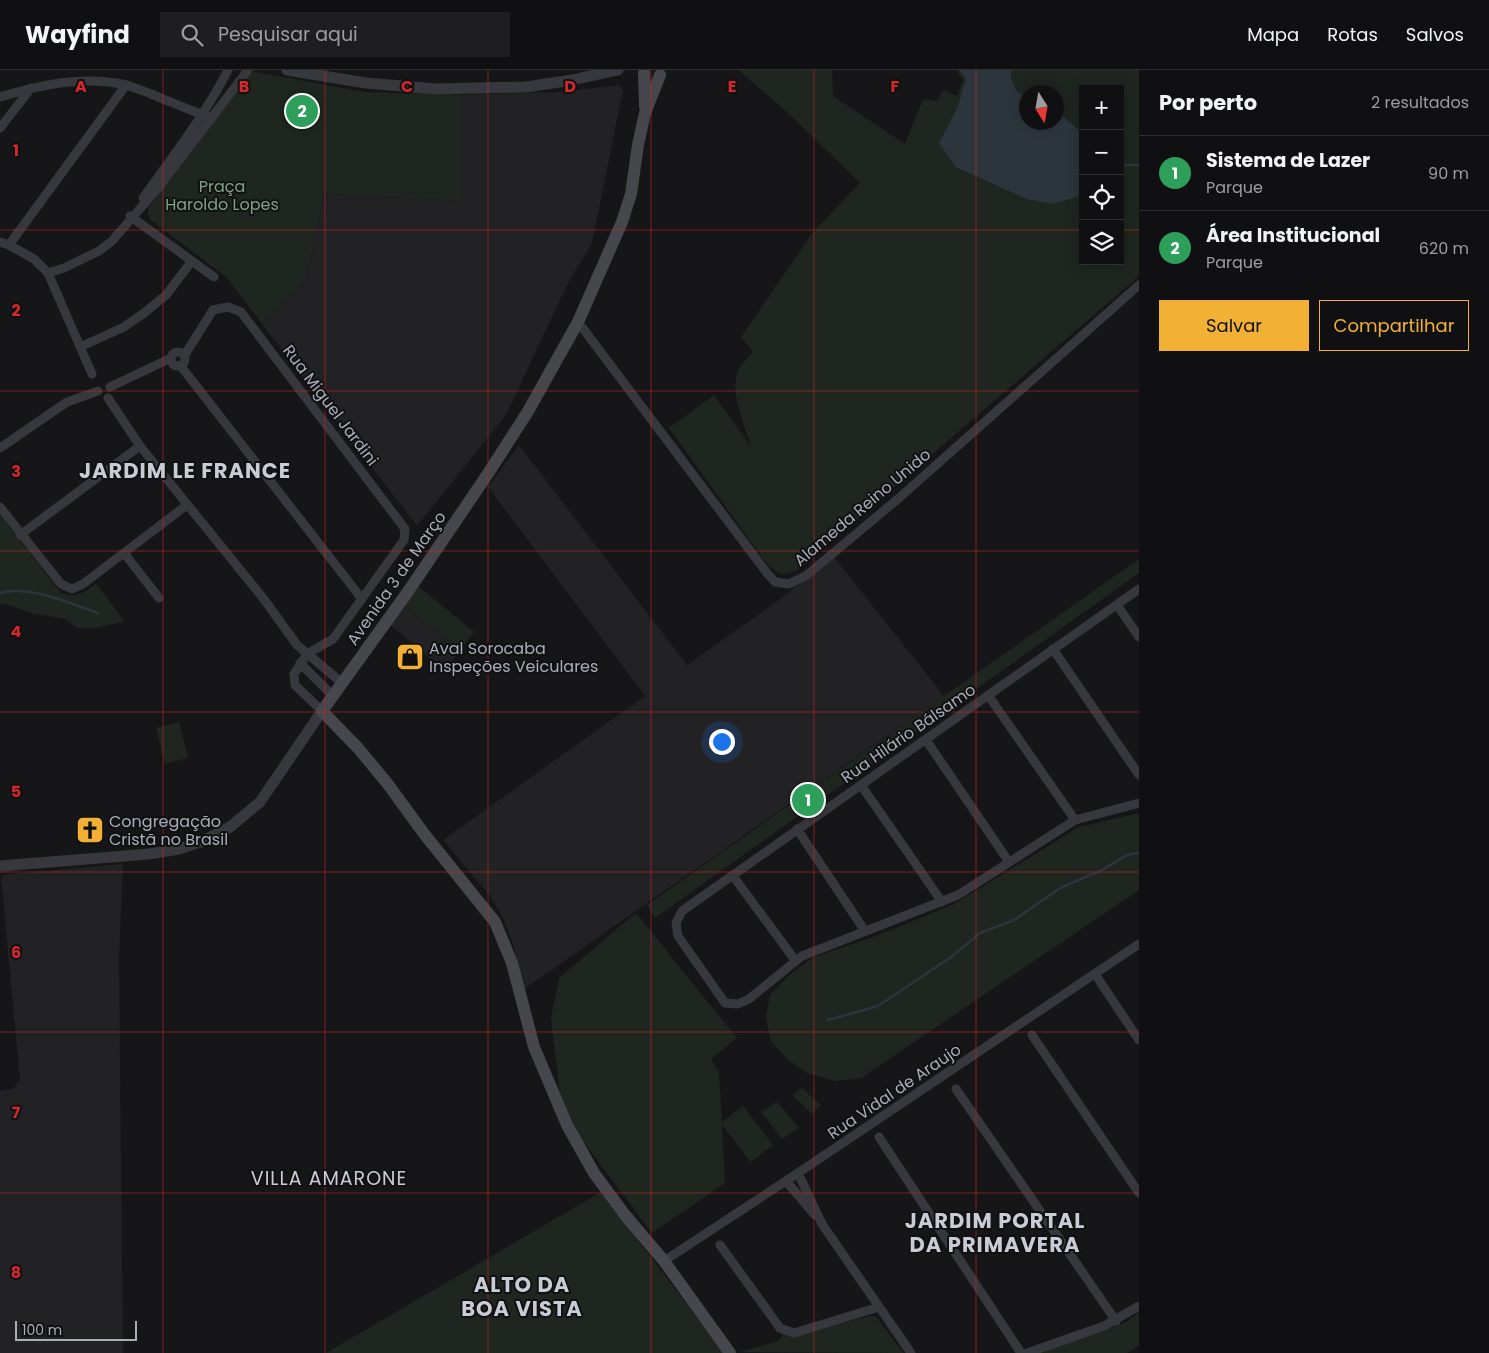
<!DOCTYPE html>
<html lang="pt">
<head>
<meta charset="utf-8">
<style>
  body { margin:0; font-family:Poppins,sans-serif; background:#1e1e20; color:#f1f3f6 }
  .controls { position:absolute; right:15px; top:15px; display:grid; overflow:hidden; border-radius:0px; box-shadow:0 2px 12px #0003 }
  .controls button { width:45px; height:45px; display:grid; place-items:center; padding:0; border:0; border-bottom:1px solid #303032; background:#101012; color:#f1f3f6; font:25px sans-serif }
  .compass { position:absolute; left:1019px; top:15px; width:45px; height:45px; border-radius:50%; background:#101012; box-shadow:0 2px 12px #0003; rotate:169deg }
  .scale { position:absolute; left:15px; bottom:12px; width:122px; box-sizing:border-box; padding-left:5px; border:2px solid #a8adb8; border-top:0; font-size:14px; line-height:18px; white-space:nowrap; color:#a8adb8; -webkit-text-stroke:4px #111113; paint-order:stroke }
  .you { position:absolute; left:721px; top:671px; width:18px; height:18px; margin:-12px; border:4px solid #fff; border-radius:50%; background:#1a73e8; box-shadow:0 0 0 8px #1a73e833 }
  .badge { display:grid; place-items:center; width:32px; height:32px; border-radius:50%; background:#f2b134; color:#fff; font-size:16px; font-weight:700 }
  .pin { position:absolute; translate:-50% -50%; border:2px solid #fff; box-shadow:0 1px 5px #0006 }
  .list { margin:0; padding:0; list-style:none }
  h2 { display:flex; justify-content:space-between; align-items:center; height:65px; margin:0; padding:0 20px; font-size:21px }
  h2 small { font-size:16px; font-weight:400; color:#9c9d9f }
  .list li { display:grid; grid-template-columns:32px 1fr auto; gap:15px; align-items:center; box-sizing:border-box; height:75px; padding:0 20px; border-top:1px solid #303032 }
  .list b { display:block; font-size:19px; white-space:nowrap }
  .list p { margin:0; font-size:16px; white-space:nowrap; color:#9c9d9f }
  .list em { font-size:16px; font-style:normal; color:#9c9d9f }
  .actions { display:flex; gap:10px; padding:15px 20px }
  .actions a { flex:1; padding:11px 0; border:1px solid #f2b134; border-radius:0px; text-align:center; font-size:18px; color:#f2b134 }
  .actions .main { background:#f2b134; color:#111 }
  .icon { flex:none; width:28px; height:28px; fill:none; stroke:currentColor; stroke-width:2; stroke-linecap:round; stroke-linejoin:round }
  .map { position:relative; flex:none; width:1139px; height:1283px; overflow:hidden }
  header { display:flex; align-items:center; gap:30px; box-sizing:border-box; height:70px; padding:0 25px; background:#101012; border-bottom:1px solid #303032 }
  header strong { font-size:24px }
  nav { display:flex; gap:28px; margin-inline-start:auto; font-size:18px }
  .search { width:350px; height:45px; background:#1e1e20; display:flex; align-items:center; gap:12px; box-sizing:border-box; padding:0 18px; border-radius:0px; color:#9c9d9f; font-size:19px }
  main { display:flex }
  aside { flex:1; background:#101012 }
  .map>svg:first-child { display:block }
</style>
</head>
<body>
<header>
<strong>Wayfind</strong>
<div class="search"><svg class="icon" aria-label="search" viewBox="0 0 24 24"><circle cx="10" cy="10" r="6"/><path d="M15 15l6 6"/></svg>Pesquisar aqui</div>
<nav><a>Mapa</a><a>Rotas</a><a>Salvos</a></nav>
</header>
<main>
<div class="map">
<svg width="1139" height="1283" viewBox="0 0 1139 1283">
  <rect width="100%" height="100%" fill="#161618"/>
  <!-- built -->
  <g fill="#222225">
    <path d="M 619,15 L 623,20 L 592,173 L 567,215 L 506,345 L 417,456 L 263,255 L 306,210 L 324,124 L 462,131 L 462,25 L 559,22 Z"/>
    <path d="M 519,375 L 687,595 L 779,530 L 834,487 L 944,626 L 524,919 L 513,874 L 503,848 L 490,826 L 443,770 L 645,626 L 488,417 Z"/>
    <path d="M 404,535 L 460,581 L 445,600 L 389,554 Z"/>
    <path d="M 123,794 L 119,890 L 123,1283 L 0,1283 L 0,1021 L 13,1019 L 20,1010 L 1,805 Z"/>
  </g>
  <!-- green -->
  <g fill="#1e261f" fill-rule="evenodd">
    <path d="M 738,0 L 832,0 L 833,26 L 905,74 L 923,29 L 936,31 L 944,20 L 957,26 L 963,10 L 956,0 L 1139,0 L 1139,206 L 798,500 C 779,507 777,504 764,490 L 669,358 L 714,325 L 751,377 C 746,358 730,324 737,304 C 739,296 747,288 753,282 L 741,267 L 813,162 L 860,113 L 787,42 ZM 1083,19 L 1120,19 L 1120,191 L 1083,191 ZM 1026,22 L 1056,22 L 1056,52 L 1026,52 Z"/>
    <path d="M 252,1 L 364,22 L 462,25 L 462,131 L 324,124 L 306,210 L 263,255 L 226,207 L 152,151 L 147,144 L 149,137 Z"/>
    <path d="M 0,445 L 61,523 C 77,528 85,523 96,513 L 124,551 L 97,558 L 77,558 L 65,549 L 32,543 L 6,534 L 0,535 Z"/>
    <path d="M 1139,489 L 1139,503 L 655,848 L 647,835 Z"/>
    <path d="M 418,516 L 474,562 L 460,581 L 404,535 Z"/>
    <path d="M 179,652 L 188,688 L 165,694 L 156,658 Z"/>
    <path d="M 1139,743 L 1139,820 L 861,1008 L 835,1011 L 807,1003 L 788,990 L 770,970 L 766,946 L 770,925 L 789,905 L 814,887 L 876,866 L 954,834 L 1079,757 Z"/>
    <path d="M 636,843 L 737,968 L 711,989 L 719,1002 L 722,1052 L 743,1036 L 773,1075 L 751,1092 L 722,1055 L 725,1113 L 652,1163 L 579,1066 L 560,1025 L 551,948 L 559,908 Z"/>
    <path d="M 802,1018 L 821,1035 L 812,1044 L 792,1025 Z"/>
    <path d="M 777,1032 L 799,1058 L 782,1069 L 761,1042 Z"/>
    <path d="M 601,1122 L 724,1283 L 326,1283 Z"/>
    <path d="M 1139,1242 L 1139,1275 L 1127,1283 L 1038,1283 L 1116,1256 L 1126,1252 Z"/>
    <path d="M 870,1246 L 875,1246 L 904,1283 L 740,1282 L 778,1271 L 782,1267 L 782,1262 L 791,1266 Z"/>
  </g>
  <!-- water -->
  <path fill="#2c353c" d="M 959,0 L 1011,0 L 1011,9 L 1017,22 L 1026,26 L 1026,52 L 1056,52 L 1057,41 L 1083,64 L 1083,125 L 1053,134 L 1027,129 L 956,97 L 939,73 L 957,38 L 966,9 Z"/>
  <g fill="none" stroke-linecap="round" stroke-linejoin="round">
    <!-- stream -->
    <g stroke="#2c353c" stroke-width="2.5">
      <path d="M 1120,95 L 1139,95"/>
      <path d="M 0,523 C 30,515 69,533 98,543"/>
      <path d="M 828,950 L 878,936 L 951,887 L 980,863 L 1014,850 L 1060,818 L 1102,800 L 1127,785 L 1139,783"/>
    </g>
    <!-- minor -->
    <g stroke="#37383d" stroke-width="9">
      <path d="M 0,27 C 40,15 83,5 126,15 C 134,17 143,21 151,24 C 171,32 191,41 212,48"/>
      <path d="M 0,58 L 31,18"/>
      <path d="M 143,128 C 173,86 205,45 228,0"/>
      <path d="M 130,146 L 214,207"/>
      <path d="M 0,172 L 9,175 L 34,189 L 48,203 L 92,304"/>
      <path d="M 9,175 L 126,15"/>
      <path d="M 48,203 L 64,198 L 99,181 L 112,171 L 158,118 L 248,0"/>
      <path d="M 578,252 L 767,503 L 775,512 L 789,514 L 807,505 L 899,428 L 1139,215"/>
      <path d="M 80,277 L 124,257 L 144,243 L 166,225 L 192,191"/>
      <circle cx="178" cy="289" r="7"/>
      <path d="M 184,286 L 213,240 L 228,237 L 241,242 L 405,459 L 404,470 L 333,569 L 307,584 L 294,604 L 295,615 L 322,641"/>
      <path d="M 180,295 L 362,529"/>
      <path d="M 110,317 L 171,288"/>
      <path d="M 108,328 L 140,376 L 263,528 L 297,575 L 342,613"/>
      <path d="M 0,378 L 67,332 L 98,321"/>
      <path d="M 0,437 L 61,514 L 72,519 L 83,514 L 187,435"/>
      <path d="M 20,465 L 140,376"/>
      <path d="M 124,483 L 159,528"/>
      <path d="M 1139,519 L 682,841 L 676,853 L 678,866 L 725,933 L 738,934 L 749,929 L 802,886 L 958,825 L 1075,750 L 1139,733"/>
      <path d="M 1117,535 L 1139,567"/>
      <path d="M 1053,579 L 1139,705"/>
      <path d="M 300,593 L 333,626"/>
      <path d="M 988,625 L 1075,750"/>
      <path d="M 926,670 L 1009,792"/>
      <path d="M 861,715 L 942,832"/>
      <path d="M 797,759 L 865,861"/>
      <path d="M 733,806 L 795,890"/>
      <path d="M 1095,904 L 1139,970"/>
      <path d="M 1032,965 L 1139,1123"/>
      <path d="M 956,1019 L 1116,1251"/>
      <path d="M 879,1067 L 1021,1283"/>
      <path d="M 798,1103 L 822,1154 L 911,1283"/>
      <path d="M 786,1111 L 815,1145"/>
      <path d="M 720,1175 L 780,1258 L 794,1263 L 879,1237"/>
      <path d="M 664,1191 L 798,1103 L 1139,874"/>
      <path d="M 1027,1283 L 1104,1256 L 1139,1236"/>
    </g>
    <!-- tertiary -->
    <g stroke="#37383d" stroke-width="11">
      <path d="M 287,0 L 366,13 L 435,19 L 526,17 L 572,10 L 618,0"/>
      <path d="M 0,796 L 149,784 L 179,779 L 203,771 L 230,757 L 260,732 L 322,641"/>
    </g>
    <!-- secondary -->
    <g stroke="#45474d" stroke-width="12">
      <path d="M 644,3 L 645,36"/>
      <path d="M 660,5 L 645,43 L 638,75 L 631,124 L 622,152 L 578,252 L 527,343 L 487,405 L 407,523 L 322,641 L 358,678 L 387,713 L 425,765 L 495,852 L 512,893 L 534,977 L 567,1055 L 594,1103 L 625,1145 L 664,1191 L 730,1283"/>
    </g>
  </g>
  <!-- grid -->
  <path fill="none" stroke="#d62828" stroke-width="1" stroke-opacity="0.55" d="M 163,0 L 163,1283M 325,0 L 325,1283M 488,0 L 488,1283M 651,0 L 651,1283M 814,0 L 814,1283M 976,0 L 976,1283M 0,160 L 1083,160M 1120,160 L 1139,160M 0,321 L 1139,321M 0,481 L 1139,481M 0,642 L 1139,642M 0,802 L 1139,802M 0,962 L 1139,962M 0,1123 L 1139,1123"/>
  <!-- icons -->
  <defs>
    <g id="shop-square" transform="scale(1.4375)"><rect x="-9" y="-9" width="18" height="18" rx="4" fill="#f2b134" stroke="#111113"/><path d="M-5-2.5h2.3a2.7 3.5 0 0 1 5.4 0H5L5.5 6h-11ZM-1.5-2.5h3a1.5 2.3 0 0 0-3 0Z" fill="#111"/></g>
    <g id="church-square" transform="scale(1.4375)"><rect x="-9" y="-9" width="18" height="18" rx="4" fill="#f2b134" stroke="#111113"/><path d="M-1.2-6h2.4v3.5h3.3v2.4h-3.3V6h-2.4V-.1h-3.3v-2.4h3.3Z" fill="#111"/></g>
  </defs>
  <g fill-rule="evenodd">
    <use href="#shop-square" x="410" y="587"/>
    <use href="#church-square" x="90" y="760"/>
  </g>
  <g text-anchor="middle" stroke-width="4" stroke-linejoin="round" paint-order="stroke">
    <!-- park labels -->
    <g font-size="16" fill="#7fa381" stroke="#111113">
      <text x="222" y="122">Praça<tspan x="222" dy="18">Haroldo Lopes</tspan></text>
    </g>
    <!-- street labels -->
    <g font-size="16" fill="#a8adb8" stroke="#111113">
      <text transform="translate(331 335) rotate(53)" y="6">Rua Miguel Jardini</text>
      <text transform="translate(862 437) rotate(-40)" y="6">Alameda Reino Unido</text>
      <text transform="translate(396 508) rotate(-55)" y="6">Avenida 3 de Março</text>
      <text transform="translate(908 663) rotate(-35)" y="6">Rua Hilário Bálsamo</text>
      <text transform="translate(894 1021) rotate(-34)" y="6">Rua Vidal de Araujo</text>
    </g>
    <!-- poi labels -->
    <g font-size="16" fill="#a8adb8" stroke="#111113" text-anchor="start">
      <text x="429" y="584">Aval Sorocaba<tspan x="429" dy="18">Inspeções Veiculares</tspan></text>
      <text x="109" y="757">Congregação<tspan x="109" dy="18">Cristã no Brasil</tspan></text>
    </g>
    <!-- quarter labels -->
    <g font-size="19" letter-spacing="1" fill="#c9ccd4" stroke="#111113">
      <text x="329" y="1115">VILLA AMARONE</text>
    </g>
    <!-- district labels -->
    <g font-size="21" font-weight="bold" letter-spacing="1" fill="#c9ccd4" stroke="#111113">
      <text x="185" y="408">JARDIM LE FRANCE</text>
      <text x="995" y="1158">JARDIM PORTAL<tspan x="995" dy="24">DA PRIMAVERA</tspan></text>
      <text x="522" y="1222">ALTO DA<tspan x="522" dy="24">BOA VISTA</tspan></text>
    </g>
  </g>
  <g font-size="16" text-anchor="middle" font-weight="bold" fill="#d62828" stroke="#111113" stroke-width="4" stroke-linejoin="round" paint-order="stroke">
    <text x="81" y="22">A</text>
    <text x="244" y="22">B</text>
    <text x="407" y="22">C</text>
    <text x="570" y="22">D</text>
    <text x="732" y="22">E</text>
    <text x="895" y="22">F</text>
    <text x="16" y="86">1</text>
    <text x="16" y="246">2</text>
    <text x="16" y="407">3</text>
    <text x="16" y="567">4</text>
    <text x="16" y="727">5</text>
    <text x="16" y="888">6</text>
    <text x="16" y="1048">7</text>
    <text x="16" y="1208">8</text>
  </g>
</svg>
<div class="controls">
<button>+</button>
<button>−</button>
<button><svg class="icon" aria-label="locate" viewBox="0 0 24 24"><circle cx="12" cy="12" r="6"/><path d="M12 2v4M12 18v4M2 12h4M18 12h4"/></svg></button>
<button><svg class="icon" aria-label="layers" viewBox="0 0 24 24"><path d="M12 4l9 5-9 5-9-5zM3 14l9 5 9-5"/></svg></button>
</div>
<svg class="compass" viewBox="-18 -18 36 36"><path d="M0-13l5 13h-10z" fill="#e53935"/><path d="M0 13l5-13h-10z" fill="#9c9d9f"/></svg>
<div class="scale">100 m</div>
<div class="you"></div>
<div class="pin badge" style="left:808px;top:730px;background:#2e9e5b">1</div>
<div class="pin badge" style="left:302px;top:41px;background:#2e9e5b">2</div>
</div>
<aside>
<h2>Por perto<small>2 resultados</small></h2>
<ul class="list">
<li><span class="badge" style="background:#2e9e5b">1</span><div><b>Sistema de Lazer</b><p>Parque</p></div><em>90 m</em></li>
<li><span class="badge" style="background:#2e9e5b">2</span><div><b>Área Institucional</b><p>Parque</p></div><em>620 m</em></li>
</ul>
<div class="actions"><a class="main">Salvar</a><a>Compartilhar</a></div>
</aside>
</main>
</body>
</html>
